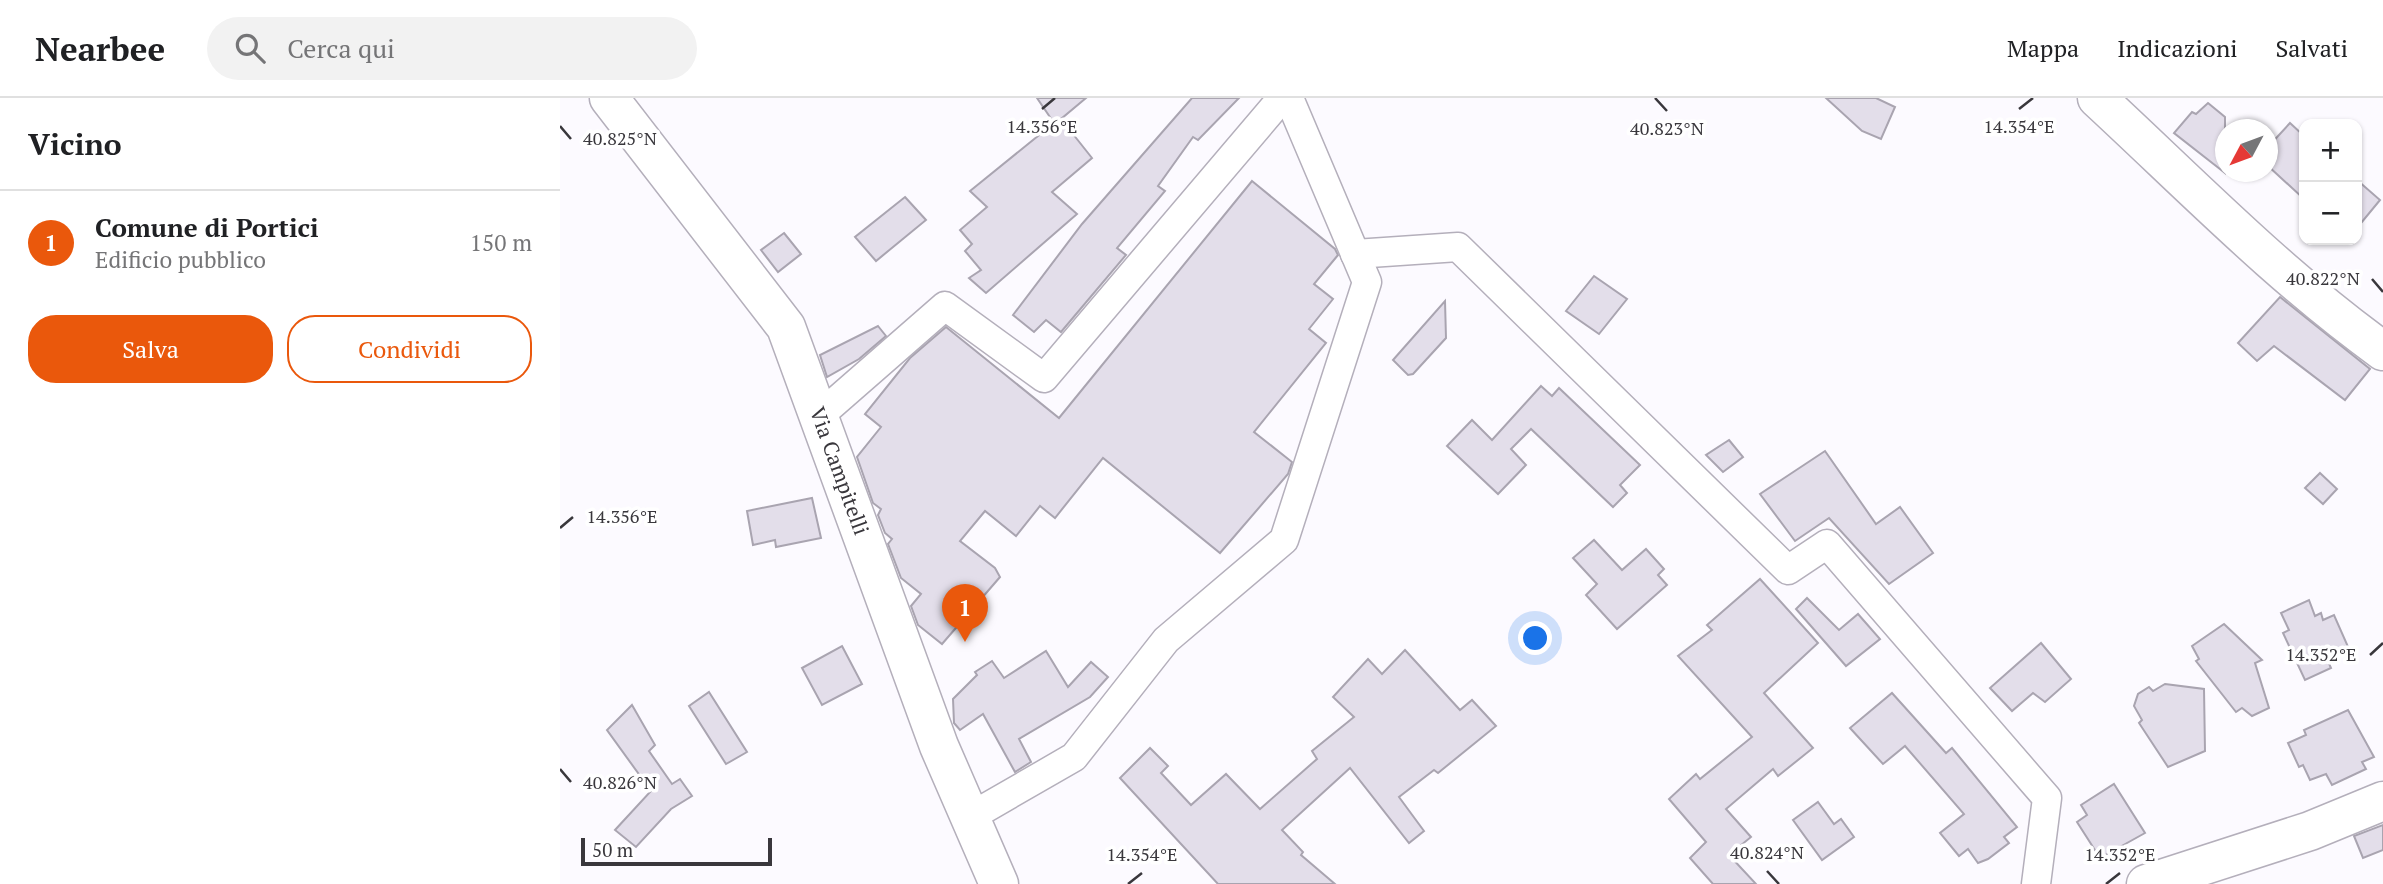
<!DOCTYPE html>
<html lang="it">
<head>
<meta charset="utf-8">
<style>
  body { margin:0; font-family:"PT Serif",serif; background:#f2f2f2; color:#202124 }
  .controls { position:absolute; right:21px; top:21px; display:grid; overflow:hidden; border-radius:14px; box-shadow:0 2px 5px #0004 }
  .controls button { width:63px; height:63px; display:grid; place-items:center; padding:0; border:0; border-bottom:2px solid #e0e0e0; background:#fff; color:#202124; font:35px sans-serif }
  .compass { position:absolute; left:1655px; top:21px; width:63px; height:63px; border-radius:50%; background:#fff; box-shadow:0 2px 5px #0004; rotate:229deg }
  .scale { position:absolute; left:21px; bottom:18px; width:191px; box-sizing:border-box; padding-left:7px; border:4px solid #39373c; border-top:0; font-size:19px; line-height:24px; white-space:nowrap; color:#39373c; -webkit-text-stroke:5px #fff; paint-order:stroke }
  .you { position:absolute; left:976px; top:541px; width:24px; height:24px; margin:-18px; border:5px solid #fff; border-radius:50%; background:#1a73e8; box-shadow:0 0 0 10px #1a73e833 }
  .badge { display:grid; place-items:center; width:46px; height:46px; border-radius:50%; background:#ea580c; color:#fff; font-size:23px; font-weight:700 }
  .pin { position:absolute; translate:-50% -58px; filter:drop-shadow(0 2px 4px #0008) }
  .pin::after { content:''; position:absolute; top:37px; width:24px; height:21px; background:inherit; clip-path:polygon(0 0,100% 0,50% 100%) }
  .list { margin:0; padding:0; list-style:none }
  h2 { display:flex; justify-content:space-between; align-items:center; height:91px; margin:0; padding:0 28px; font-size:30px }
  h2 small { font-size:23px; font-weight:400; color:#757577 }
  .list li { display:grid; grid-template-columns:46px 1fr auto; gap:21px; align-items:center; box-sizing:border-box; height:105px; padding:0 28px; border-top:2px solid #e0e0e0 }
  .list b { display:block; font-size:26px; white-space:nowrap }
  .list p { margin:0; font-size:23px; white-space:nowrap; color:#757577 }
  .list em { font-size:23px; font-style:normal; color:#757577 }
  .actions { display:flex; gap:14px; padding:21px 28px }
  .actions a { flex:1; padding:16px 0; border:2px solid #ea580c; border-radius:28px; text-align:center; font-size:24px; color:#ea580c }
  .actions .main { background:#ea580c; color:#fff }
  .icon { flex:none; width:38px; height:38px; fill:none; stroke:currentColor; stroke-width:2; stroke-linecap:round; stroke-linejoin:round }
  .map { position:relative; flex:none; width:1823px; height:786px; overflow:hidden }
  header { display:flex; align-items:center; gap:42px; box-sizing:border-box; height:98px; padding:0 35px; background:#fff; border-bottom:2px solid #e0e0e0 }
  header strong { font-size:33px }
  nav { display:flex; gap:38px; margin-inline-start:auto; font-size:24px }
  .search { width:490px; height:63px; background:#f2f2f2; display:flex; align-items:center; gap:18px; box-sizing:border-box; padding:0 24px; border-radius:38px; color:#757577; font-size:26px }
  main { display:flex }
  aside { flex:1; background:#fff }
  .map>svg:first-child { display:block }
</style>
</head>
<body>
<header>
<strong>Nearbee</strong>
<div class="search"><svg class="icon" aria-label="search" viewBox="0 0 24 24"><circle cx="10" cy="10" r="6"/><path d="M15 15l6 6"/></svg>Cerca qui</div>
<nav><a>Mappa</a><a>Indicazioni</a><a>Salvati</a></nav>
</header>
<main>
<aside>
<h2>Vicino<small></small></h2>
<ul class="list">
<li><span class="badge">1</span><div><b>Comune di Portici</b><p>Edificio pubblico</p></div><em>150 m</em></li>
</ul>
<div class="actions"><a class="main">Salva</a><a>Condividi</a></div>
</aside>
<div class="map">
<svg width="1823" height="786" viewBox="0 0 1823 786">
  <rect width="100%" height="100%" fill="#fcfaff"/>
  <!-- building -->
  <g fill="#e3deea" stroke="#a9a4b0" stroke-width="2">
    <path d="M 477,0 L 526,0 L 501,21 L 532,60 L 492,94 L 517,116 L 426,195 L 409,180 L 421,172 L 405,153 L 412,146 L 400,132 L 427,109 L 410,93 L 494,25 Z"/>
    <path d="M 632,0 L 679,0 L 638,42 L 633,39 L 598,88 L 605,93 L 557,150 L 566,157 L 501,234 L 486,222 L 474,234 L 453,217 L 522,126 Z"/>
    <path d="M 1266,0 L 1316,0 L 1335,9 L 1321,41 L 1302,33 Z"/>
    <path d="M 1648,5 L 1665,19 L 1665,75 L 1614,35 L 1632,14 L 1636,16 Z"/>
    <path d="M 1730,25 L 1744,38 L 1744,101 L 1707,67 L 1707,50 Z"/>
    <path d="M 1797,82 L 1820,102 L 1797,130 Z"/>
    <path d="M 692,83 L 775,151 L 778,157 L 754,186 L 773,201 L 749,231 L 766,245 L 694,334 L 732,364 L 728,376 L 660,455 L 543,360 L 495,420 L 480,408 L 456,438 L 425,413 L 400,443 L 435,470 L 440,479 L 382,546 L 358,527 L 351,508 L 361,496 L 341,480 L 328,446 L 332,441 L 325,435 L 318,417 L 321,411 L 313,405 L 297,359 L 321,329 L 305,316 L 350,260 L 386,229 L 499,320 Z"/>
    <path d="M 345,99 L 366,122 L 316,163 L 295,139 Z"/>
    <path d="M 224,135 L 241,156 L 218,174 L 201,152 Z"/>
    <path d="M 1034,178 L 1067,201 L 1039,236 L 1006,213 Z"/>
    <path d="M 1720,199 L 1810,271 L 1785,302 L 1714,248 L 1697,263 L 1678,245 Z"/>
    <path d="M 885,203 L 886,240 L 853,276 L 848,277 L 833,262 Z"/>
    <path d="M 318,228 L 326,238 L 299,261 L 267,279 L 260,257 Z"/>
    <path d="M 981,288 L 992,298 L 999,290 L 1080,367 L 1060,387 L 1067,395 L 1053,409 L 971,331 L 951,351 L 966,367 L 938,396 L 887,348 L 912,322 L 932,342 Z"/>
    <path d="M 1169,342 L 1183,359 L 1163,374 L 1146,357 Z"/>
    <path d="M 1265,353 L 1316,426 L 1340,409 L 1373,455 L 1329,486 L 1269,420 L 1235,443 L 1200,396 Z"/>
    <path d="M 1760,375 L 1777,391 L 1763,406 L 1745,390 Z"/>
    <path d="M 252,400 L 261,440 L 216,449 L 215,442 L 193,447 L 187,413 Z"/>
    <path d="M 1034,442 L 1062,472 L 1086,451 L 1104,471 L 1098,477 L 1107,487 L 1057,531 L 1026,497 L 1037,486 L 1013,460 Z"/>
    <path d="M 1200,481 L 1258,545 L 1204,595 L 1253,650 L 1218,678 L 1213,671 L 1166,711 L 1191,739 L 1169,757 L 1196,786 L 1153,786 L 1130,760 L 1146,744 L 1109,701 L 1136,676 L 1140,681 L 1192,639 L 1118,558 L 1152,532 L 1147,527 Z"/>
    <path d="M 1247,500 L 1279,532 L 1298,516 L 1320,541 L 1286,568 L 1236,511 Z"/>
    <path d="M 1749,502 L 1755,518 L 1761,515 L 1763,522 L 1774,517 L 1789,551 L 1767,561 L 1771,570 L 1745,582 L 1723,535 L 1729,532 L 1721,515 Z"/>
    <path d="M 1664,526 L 1702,562 L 1695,565 L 1709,610 L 1692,618 L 1682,610 L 1676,614 L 1636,563 L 1639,561 L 1632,548 Z"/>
    <path d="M 1481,545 L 1511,581 L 1485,604 L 1473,595 L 1452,613 L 1430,590 Z"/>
    <path d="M 282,548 L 302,586 L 262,607 L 242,570 Z"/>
    <path d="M 845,552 L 900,612 L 912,602 L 936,628 L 878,675 L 874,672 L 839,699 L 864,733 L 849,745 L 790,670 L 722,732 L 743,754 L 741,757 L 775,786 L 658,786 L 560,680 L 590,650 L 608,668 L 601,675 L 631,707 L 666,676 L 700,711 L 757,661 L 752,653 L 794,619 L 773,599 L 808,561 L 822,576 Z"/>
    <path d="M 486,553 L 508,589 L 531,564 L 548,579 L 530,599 L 459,641 L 471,664 L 455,674 L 423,616 L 400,632 L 394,625 L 393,601 L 417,577 L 415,574 L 432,563 L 444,580 Z"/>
    <path d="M 1605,586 L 1644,591 L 1645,653 L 1608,669 L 1579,625 L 1582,622 L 1574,608 L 1578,596 L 1589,589 L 1593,593 Z"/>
    <path d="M 149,594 L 187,654 L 166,666 L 129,608 Z"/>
    <path d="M 1332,595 L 1386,655 L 1392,650 L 1457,729 L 1444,739 L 1449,745 L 1428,761 L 1418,765 L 1408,751 L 1399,758 L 1380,735 L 1404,716 L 1345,648 L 1323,666 L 1290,630 Z"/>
    <path d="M 72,607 L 95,647 L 89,653 L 112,686 L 120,681 L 132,698 L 111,711 L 76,749 L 55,732 L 91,693 L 47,632 Z"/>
    <path d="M 1788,612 L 1814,659 L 1802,664 L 1806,671 L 1772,687 L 1766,676 L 1750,682 L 1743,667 L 1739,669 L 1728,645 L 1746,637 L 1744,632 Z"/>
    <path d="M 1554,686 L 1585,735 L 1540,760 L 1517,724 L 1527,717 L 1521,707 Z"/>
    <path d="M 1258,704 L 1274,726 L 1281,721 L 1294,739 L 1262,762 L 1233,722 Z"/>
    <path d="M 1823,727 L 1823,752 L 1803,760 L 1794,738 Z"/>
  </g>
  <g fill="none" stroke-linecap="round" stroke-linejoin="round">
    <!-- street casing -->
    <g stroke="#b4afbb" stroke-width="31">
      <g id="street">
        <path d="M 795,156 L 898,149 L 1228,472 L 1267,446 L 1487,700 L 1476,786"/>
        <path d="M 259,318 L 385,208 L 484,280 L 722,0"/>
        <path d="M 410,719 L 514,659 L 606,542 L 724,442 L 807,184 L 729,0"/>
      </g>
    </g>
    <!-- secondary casing -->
    <g stroke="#b4afbb" stroke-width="41">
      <g id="secondary">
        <path d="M 49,0 L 226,229 L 379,648 L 439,786"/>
        <path d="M 1537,0 C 1631,87 1719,178 1823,253"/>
        <path d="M 1586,786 L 1750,733 L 1823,703"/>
      </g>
    </g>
    <!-- street -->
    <use href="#street" stroke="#fff" stroke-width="28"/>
    <!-- secondary -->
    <use href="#secondary" stroke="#fff" stroke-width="38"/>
  </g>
  <!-- ticks -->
  <path fill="none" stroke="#39373c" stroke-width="2.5" d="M 1095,0 L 1107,13M 482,11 L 495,0M 1459,11 L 1473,0M 0,28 L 11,41M 1812,181 L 1823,194M 0,430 L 13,419M 1810,557 L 1823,545M 0,671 L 11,684M 1207,773 L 1219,786M 568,786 L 582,775M 1546,786 L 1560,775"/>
  <g text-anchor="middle" stroke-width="7" stroke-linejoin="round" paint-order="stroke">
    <!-- street labels -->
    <g font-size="21" fill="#39373c" stroke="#fff">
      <text transform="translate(279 373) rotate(70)" y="7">Via Campitelli</text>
    </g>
  </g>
  <g font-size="18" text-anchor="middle" fill="#39373c" stroke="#fff" stroke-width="7" stroke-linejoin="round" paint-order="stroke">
    <text x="482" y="35">14.356°E</text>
    <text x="1459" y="35">14.354°E</text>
    <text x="1107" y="37">40.823°N</text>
    <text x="60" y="47">40.825°N</text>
    <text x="1763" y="187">40.822°N</text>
    <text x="62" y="425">14.356°E</text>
    <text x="1761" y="563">14.352°E</text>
    <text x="60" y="691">40.826°N</text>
    <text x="1207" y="761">40.824°N</text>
    <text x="582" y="763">14.354°E</text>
    <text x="1560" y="763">14.352°E</text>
  </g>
</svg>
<div class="controls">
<button>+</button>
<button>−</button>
</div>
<svg class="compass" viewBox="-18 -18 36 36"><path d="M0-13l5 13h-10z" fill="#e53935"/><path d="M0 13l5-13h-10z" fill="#757577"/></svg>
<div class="scale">50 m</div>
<div class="you"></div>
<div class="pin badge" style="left:405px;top:544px">1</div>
</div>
</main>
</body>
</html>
